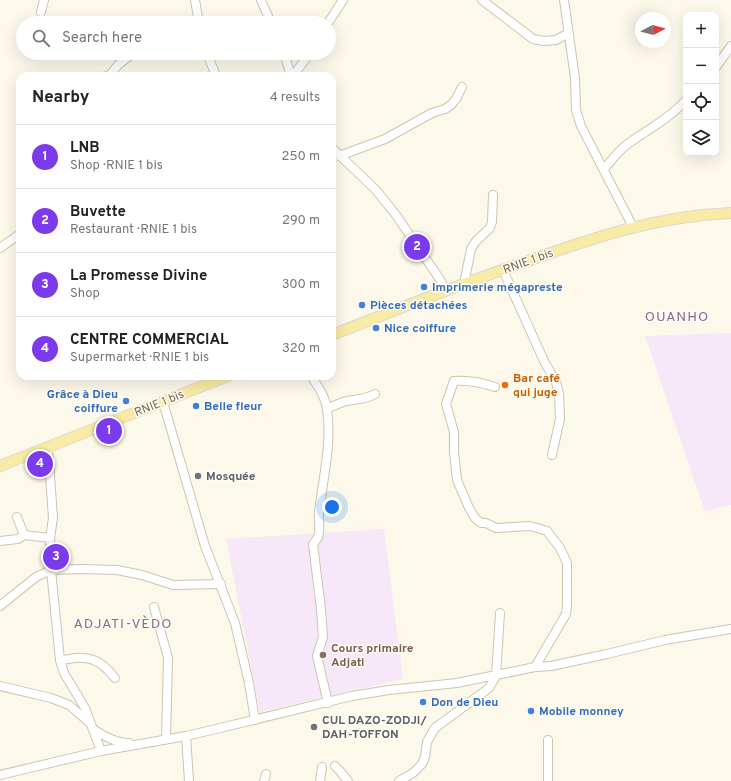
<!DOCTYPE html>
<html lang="en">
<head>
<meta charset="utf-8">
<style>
  body { margin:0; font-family:Overpass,sans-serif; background:#f6f6f6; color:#222 }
  .controls { position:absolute; right:12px; top:12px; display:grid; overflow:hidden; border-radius:8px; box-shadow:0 4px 16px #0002 }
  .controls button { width:36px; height:36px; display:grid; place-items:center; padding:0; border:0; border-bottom:1px solid #e0e0e0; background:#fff; color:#222; font:20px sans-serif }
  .compass { position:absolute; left:635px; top:12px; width:36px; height:36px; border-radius:50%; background:#fff; box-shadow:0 4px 16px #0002; rotate:83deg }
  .you { position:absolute; left:332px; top:507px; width:14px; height:14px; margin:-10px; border:3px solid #fff; border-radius:50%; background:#1a73e8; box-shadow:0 0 0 6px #1a73e833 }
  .badge { display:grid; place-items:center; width:26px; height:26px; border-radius:50%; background:#7c3aed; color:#fff; font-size:13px; font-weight:700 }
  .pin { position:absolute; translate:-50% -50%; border:2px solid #fff; box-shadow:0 1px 4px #0006 }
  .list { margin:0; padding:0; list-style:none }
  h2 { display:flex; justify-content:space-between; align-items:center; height:52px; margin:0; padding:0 16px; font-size:17px }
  h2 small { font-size:13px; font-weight:400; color:#767676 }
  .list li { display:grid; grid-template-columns:26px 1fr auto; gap:12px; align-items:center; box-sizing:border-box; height:64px; padding:0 16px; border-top:1px solid #e0e0e0 }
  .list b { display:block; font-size:15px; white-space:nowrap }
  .list p { margin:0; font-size:13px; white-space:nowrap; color:#767676 }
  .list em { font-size:13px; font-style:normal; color:#767676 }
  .icon { flex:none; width:22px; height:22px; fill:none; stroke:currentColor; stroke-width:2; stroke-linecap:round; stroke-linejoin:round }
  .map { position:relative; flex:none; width:731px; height:781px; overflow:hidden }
  .search { position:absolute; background:#fff; box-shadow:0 4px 16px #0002; left:16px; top:16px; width:320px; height:44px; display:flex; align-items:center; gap:10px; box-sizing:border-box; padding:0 14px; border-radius:22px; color:#767676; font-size:15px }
  .panel { position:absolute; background:#fff; box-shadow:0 4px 16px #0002; left:16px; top:72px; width:320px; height:308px; border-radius:12px }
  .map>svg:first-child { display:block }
</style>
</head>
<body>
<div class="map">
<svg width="731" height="781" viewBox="0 0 731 781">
  <rect width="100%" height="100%" fill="#fcf9eb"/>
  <!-- education -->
  <g fill="#f6e7f9">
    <path d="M 731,333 L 731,505 L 705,511 L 645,336 Z"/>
    <path d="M 384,529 L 403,679 L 260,712 L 226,539 Z"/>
  </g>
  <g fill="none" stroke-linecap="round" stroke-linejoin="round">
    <!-- minor casing -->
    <g stroke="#cfc4af" stroke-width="10">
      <g id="minor">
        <path d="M 195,0 L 199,23"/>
        <path d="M 261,0 L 271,23"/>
        <path d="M 482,0 L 533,39 L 544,41 L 556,40 L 569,33"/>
        <path d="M 564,0 L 575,78 L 576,110 L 581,126 L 633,227"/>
        <path d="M 41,12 L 44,0"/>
        <path d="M 328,23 L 343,0"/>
        <path d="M 207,53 L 216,76"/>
        <path d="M 284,53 L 291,76"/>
        <path d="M 716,67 L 731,46"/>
        <path d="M 106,76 L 110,75 L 118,65 L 133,53"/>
        <path d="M 293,76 L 310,53"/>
        <path d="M 332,148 L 376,190 L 396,215 L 439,278 L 446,290"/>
        <path d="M 339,156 L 385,139 L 432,113 L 445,109 L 451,105 L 456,99 L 462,87"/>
        <path d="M 604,169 C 611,161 617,153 625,146 C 645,131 669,119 686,100"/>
        <path d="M 0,248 L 20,234"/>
        <path d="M 503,270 L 544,361 L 556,382 L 559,394 L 560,419 L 552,455"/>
        <path d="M 464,284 L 471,249 L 476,241 L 490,228 L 492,222 L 493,195"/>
        <path d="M 311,376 C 318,386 325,396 327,409 C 332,444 323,478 319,512 C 318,520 321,529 318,537 C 317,539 315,542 313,544 L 321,609 L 323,637 L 317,656 L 328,703"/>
        <path d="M 495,387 C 480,382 468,380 454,381 L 446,404 L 454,432 L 454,452 L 457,480 L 469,508 L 475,518 L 481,523 L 486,523 L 496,528 L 530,526 L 547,531 L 560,548 L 567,563 L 567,606 L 566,614 L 535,667"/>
        <path d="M 163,402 L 205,546 L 235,623 L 249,683 L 255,720"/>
        <path d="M 327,408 C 333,407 337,404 343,402 C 354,399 365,400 375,394"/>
        <path d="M 48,447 L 53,518 L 50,538 L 51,570 L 60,660 L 64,673 L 85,708 L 101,751"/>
        <path d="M 17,517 L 24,535"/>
        <path d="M 0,541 L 18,539 L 24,535 L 50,538"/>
        <path d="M 0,606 L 36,577 L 51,570 L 81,569 L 117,570 L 142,575 L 173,585 L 221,584"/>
        <path d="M 154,607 L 168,658 L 166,739"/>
        <path d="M 60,660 C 67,660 75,657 82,658 C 97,658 106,667 115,678"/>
        <path d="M 0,686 L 51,698 L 69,705 L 90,723"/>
        <path d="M 93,729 C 104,736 116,743 129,743"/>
        <path d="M 186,736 L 189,781"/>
        <path d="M 548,740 L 548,781"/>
        <path d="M 335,766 L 339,770 L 348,781"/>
        <path d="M 0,775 L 101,751 L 186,736 L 220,728 L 352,696 L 389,690 L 457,683 L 535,667 L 551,666 L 607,654 L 665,640 L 731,629"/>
        <path d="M 264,781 L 266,774"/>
        <path d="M 320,781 L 322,767"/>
        <path d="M 399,781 L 413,773 L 422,764 L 425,757 L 427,742 L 435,728 L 489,688 L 496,676 L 500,613"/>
      </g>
    </g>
    <!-- major casing -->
    <g stroke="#dcd7d1" stroke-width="12">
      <g id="major">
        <path d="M 332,335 C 395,310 458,285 522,263 C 592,238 656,216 731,213"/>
        <path d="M 0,466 L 228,376"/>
      </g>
    </g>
    <!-- minor -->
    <use href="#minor" stroke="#fff" stroke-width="8"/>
    <!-- major -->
    <use href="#major" stroke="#f8eba6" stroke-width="10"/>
  </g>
  <!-- markers -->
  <g fill="#3f7fe0" stroke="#fffcf1" stroke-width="1.5">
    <circle cx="424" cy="287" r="4"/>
    <circle cx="362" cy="305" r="4"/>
    <circle cx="376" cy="328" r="4"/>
    <circle cx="126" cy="401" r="4"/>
    <circle cx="196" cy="406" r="4"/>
    <circle cx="423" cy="702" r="4"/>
    <circle cx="531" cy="711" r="4"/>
  </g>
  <circle fill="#e8710a" stroke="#fffcf1" stroke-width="1.5" cx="505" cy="385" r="4"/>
  <g fill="#6b7280" stroke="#fffcf1" stroke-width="1.5">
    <circle cx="198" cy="476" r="4"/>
    <circle cx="314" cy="727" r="4"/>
  </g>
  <circle fill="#8d6e63" stroke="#fffcf1" stroke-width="1.5" cx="323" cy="655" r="4"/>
  <g text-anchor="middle" stroke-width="3" stroke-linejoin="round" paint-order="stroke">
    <!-- street labels -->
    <g font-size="12" fill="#77654d" stroke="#fffcf1">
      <text transform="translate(528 261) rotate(-20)" y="4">RNIE 1 bis</text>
      <text transform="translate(159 403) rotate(-22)" y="4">RNIE 1 bis</text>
    </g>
    <!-- shop labels -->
    <g font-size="12" font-weight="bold" fill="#366cbe" stroke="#fffcf1" text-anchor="start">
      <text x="432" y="291">Imprimerie mégapreste</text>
      <text x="370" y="309">Pièces détachées</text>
      <text x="384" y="332">Nice coiffure</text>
      <text x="118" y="398" text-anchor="end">Grâce à Dieu<tspan x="118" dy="14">coiffure</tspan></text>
      <text x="204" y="410">Belle fleur</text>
      <text x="431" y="706">Don de Dieu</text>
      <text x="539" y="715">Mobile monney</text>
    </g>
    <!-- food labels -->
    <g font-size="12" font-weight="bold" fill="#c56008" stroke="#fffcf1" text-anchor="start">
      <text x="513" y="382">Bar café<tspan x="513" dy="14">qui juge</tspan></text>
    </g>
    <!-- worship labels -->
    <g font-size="12" font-weight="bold" fill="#5b616d" stroke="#fffcf1" text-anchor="start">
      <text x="206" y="480">Mosquée</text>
      <text x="322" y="724">CUL DAZO-ZODJI/<tspan x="322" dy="14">DAH-TOFFON</tspan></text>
    </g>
    <!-- education labels -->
    <g font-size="12" font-weight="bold" fill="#785e54" stroke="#fffcf1" text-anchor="start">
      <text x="331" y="652">Cours primaire<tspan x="331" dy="14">Adjati</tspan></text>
    </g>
    <!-- quarter labels -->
    <g font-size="14" letter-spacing="1" fill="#8d6693" stroke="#fffcf1">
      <text x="677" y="321">OUANHO</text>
      <text x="123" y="628">ADJATI-VÈDO</text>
    </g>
  </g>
</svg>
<div class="controls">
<button>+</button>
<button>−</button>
<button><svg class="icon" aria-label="locate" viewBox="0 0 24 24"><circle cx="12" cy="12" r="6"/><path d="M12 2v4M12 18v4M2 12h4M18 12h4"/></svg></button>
<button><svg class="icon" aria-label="layers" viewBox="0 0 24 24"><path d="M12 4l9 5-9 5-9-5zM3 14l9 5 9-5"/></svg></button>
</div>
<svg class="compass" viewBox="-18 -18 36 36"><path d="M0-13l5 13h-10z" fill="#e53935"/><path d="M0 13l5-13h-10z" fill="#767676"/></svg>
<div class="you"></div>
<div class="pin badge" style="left:109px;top:431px">1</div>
<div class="pin badge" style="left:417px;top:247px">2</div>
<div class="pin badge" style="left:56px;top:557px">3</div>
<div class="pin badge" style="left:40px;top:464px">4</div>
<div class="search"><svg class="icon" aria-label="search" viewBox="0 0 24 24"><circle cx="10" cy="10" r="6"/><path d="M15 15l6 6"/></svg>Search here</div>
<section class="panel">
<h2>Nearby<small>4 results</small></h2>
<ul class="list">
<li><span class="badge">1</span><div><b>LNB</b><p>Shop · RNIE 1 bis</p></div><em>250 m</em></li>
<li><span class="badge">2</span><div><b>Buvette</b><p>Restaurant · RNIE 1 bis</p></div><em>290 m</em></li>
<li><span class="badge">3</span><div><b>La Promesse Divine</b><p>Shop</p></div><em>300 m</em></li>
<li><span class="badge">4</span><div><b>CENTRE COMMERCIAL</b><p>Supermarket · RNIE 1 bis</p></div><em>320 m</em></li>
</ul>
</section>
</div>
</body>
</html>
